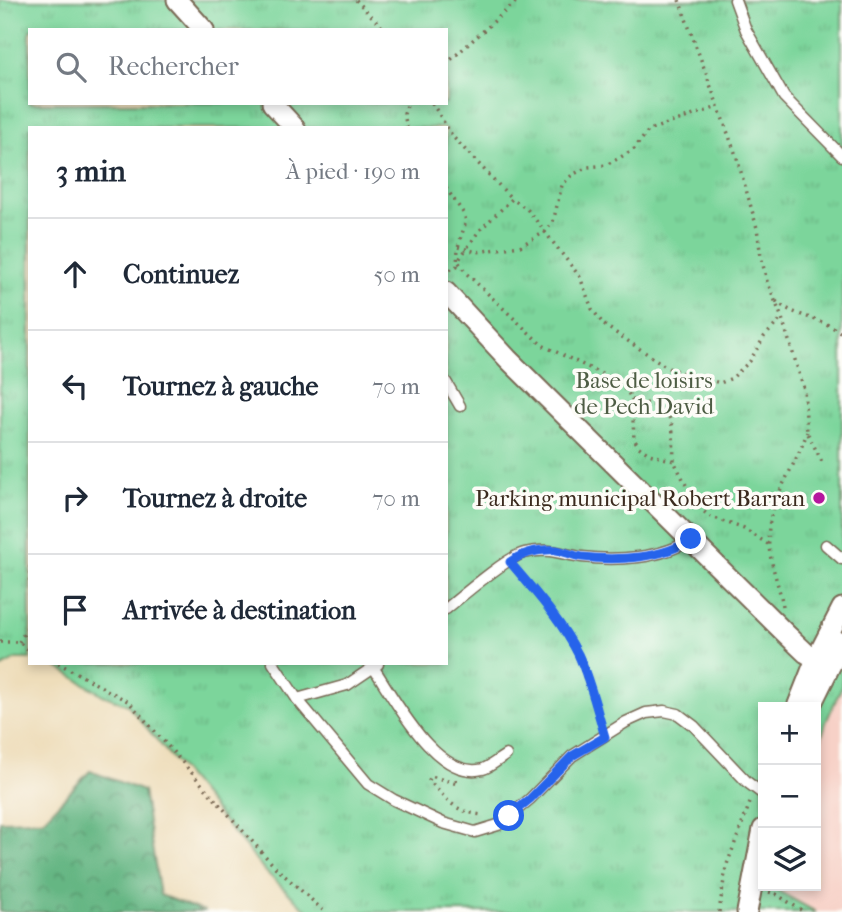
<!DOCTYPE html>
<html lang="fr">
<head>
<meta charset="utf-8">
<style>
  body { margin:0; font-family:"IM FELL French Canon",serif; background:#f2f2f3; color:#1f2937 }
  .controls { position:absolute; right:21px; bottom:21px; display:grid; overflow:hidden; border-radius:0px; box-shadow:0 4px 10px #0003 }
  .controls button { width:63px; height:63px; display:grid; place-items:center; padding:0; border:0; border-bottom:2px solid #e0e1e3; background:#fff; color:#1f2937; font:35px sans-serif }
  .stop { position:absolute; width:21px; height:21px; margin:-16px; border:5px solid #2563eb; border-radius:50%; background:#fff }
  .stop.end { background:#2563eb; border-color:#fff; box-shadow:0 2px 7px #0008 }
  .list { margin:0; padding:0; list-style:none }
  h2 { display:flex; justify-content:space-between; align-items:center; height:91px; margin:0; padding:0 28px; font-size:30px }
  h2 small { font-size:23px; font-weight:400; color:#747a83 }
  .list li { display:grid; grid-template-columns:46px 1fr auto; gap:21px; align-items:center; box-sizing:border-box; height:112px; padding:0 28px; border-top:2px solid #e0e1e3 }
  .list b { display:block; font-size:26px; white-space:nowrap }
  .list em { font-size:23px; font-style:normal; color:#747a83 }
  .icon { flex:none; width:38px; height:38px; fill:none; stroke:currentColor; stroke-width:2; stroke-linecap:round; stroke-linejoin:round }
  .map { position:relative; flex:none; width:842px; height:912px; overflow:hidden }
  .search { position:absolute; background:#fff; box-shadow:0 4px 10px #0003; left:28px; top:28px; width:420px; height:77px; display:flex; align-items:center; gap:18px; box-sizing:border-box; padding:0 24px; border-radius:0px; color:#747a83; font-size:26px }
  .panel { position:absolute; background:#fff; box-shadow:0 4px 10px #0003; left:28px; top:126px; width:420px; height:539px; border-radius:0px }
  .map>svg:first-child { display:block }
</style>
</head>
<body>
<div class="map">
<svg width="842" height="912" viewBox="0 0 842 912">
  <defs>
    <pattern id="forest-crowns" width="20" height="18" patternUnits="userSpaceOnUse" patternTransform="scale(1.75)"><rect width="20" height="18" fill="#65b683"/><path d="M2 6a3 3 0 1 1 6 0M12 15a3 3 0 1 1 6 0" fill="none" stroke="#54946b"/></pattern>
    <pattern id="park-tufts" width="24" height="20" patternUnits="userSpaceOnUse" patternTransform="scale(1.75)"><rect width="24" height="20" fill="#7cd59b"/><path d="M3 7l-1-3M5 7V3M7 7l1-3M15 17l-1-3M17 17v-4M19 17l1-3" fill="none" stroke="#6cb785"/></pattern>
  </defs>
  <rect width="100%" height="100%" fill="#fdfcf7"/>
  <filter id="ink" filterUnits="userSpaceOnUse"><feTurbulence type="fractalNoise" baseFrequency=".0143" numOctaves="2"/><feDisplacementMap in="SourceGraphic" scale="14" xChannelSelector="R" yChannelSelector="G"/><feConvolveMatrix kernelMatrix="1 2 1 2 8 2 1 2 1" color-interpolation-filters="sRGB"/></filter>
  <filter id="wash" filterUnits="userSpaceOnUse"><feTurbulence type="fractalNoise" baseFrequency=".00686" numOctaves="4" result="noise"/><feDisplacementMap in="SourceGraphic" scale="28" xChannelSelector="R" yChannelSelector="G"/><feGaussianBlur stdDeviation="1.57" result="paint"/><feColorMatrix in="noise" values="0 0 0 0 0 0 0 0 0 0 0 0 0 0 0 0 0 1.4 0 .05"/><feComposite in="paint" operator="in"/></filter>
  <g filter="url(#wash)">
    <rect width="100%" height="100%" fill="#eeddba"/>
    <!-- built -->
    <path fill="#f7d1c7" d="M 842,686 L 842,912 L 816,912 L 777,891 L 779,886 L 816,886 L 816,757 L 826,722 Z"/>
    <!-- forest -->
    <path fill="url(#forest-crowns)" stroke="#507050" stroke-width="2" d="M 90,771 L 143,791 L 160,895 L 205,912 L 0,912 L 0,821 L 43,820 Z"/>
    <!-- park -->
    <path fill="url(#park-tufts)" stroke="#5c805c" stroke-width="2" fill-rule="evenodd" d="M 0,0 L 842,0 L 842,686 L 826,722 L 816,757 L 816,707 L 763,707 L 763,886 L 779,886 L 778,891 L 816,912 L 309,912 L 266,872 L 128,705 L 103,695 L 51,663 L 446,663 L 446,128 L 30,128 L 30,659 L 16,659 L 0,668 ZM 30,30 L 446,30 L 446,103 L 30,103 Z"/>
  </g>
  <g filter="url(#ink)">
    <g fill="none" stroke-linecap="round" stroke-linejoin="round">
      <!-- lane casing -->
      <g stroke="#7a6955" stroke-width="13">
        <g id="lane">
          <path d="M 735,0 L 746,30 L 784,97 L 842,156"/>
          <path d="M 446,382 L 460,406"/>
          <path d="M 826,545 L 842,559"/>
          <path d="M 446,609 C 462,596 507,557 524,553 C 547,547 561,554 582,557 C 615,561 663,559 691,539"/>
          <path d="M 273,663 L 297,699 L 368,784 L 394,800 L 443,823 L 475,832 L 498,825 L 530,799 L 572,756 L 626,722 L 646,713 L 664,711 L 678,714 L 694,726 L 747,782 L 763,794"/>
          <path d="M 373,667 C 395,699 436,781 483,769 C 490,767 499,759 506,755"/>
          <path d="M 297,699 L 347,685 L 378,664"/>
        </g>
      </g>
      <!-- street casing -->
      <g stroke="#7a6955" stroke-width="23">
        <g id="street">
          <path d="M 177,0 L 204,30"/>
          <path d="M 272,103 L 295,128"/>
          <path d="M 446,292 L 508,359 L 785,633 L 806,653 L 829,667"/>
          <path d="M 797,707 L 816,659 L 842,608"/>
          <path d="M 810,707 L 842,642"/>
          <path d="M 747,912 L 763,829"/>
        </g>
      </g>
      <!-- path -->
      <g stroke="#7a6955" stroke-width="3.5" stroke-dasharray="2 5" stroke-linecap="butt">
        <path d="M 356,0 L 385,30"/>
        <path d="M 679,0 L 737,158 L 757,228 L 761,257 L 767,281 L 782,318 L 804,389 L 807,432 L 823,464"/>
        <path d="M 446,64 L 518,0"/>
        <path d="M 432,103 L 453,137 L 512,199"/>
        <path d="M 407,128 L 404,114 L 408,103"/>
        <path d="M 446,188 L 464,214 L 466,221 L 458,247 L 457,266 L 446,272"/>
        <path d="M 458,247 L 477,252 L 520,246 L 545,232 L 553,222 L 562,185 L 572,175 L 588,167 L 606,165 L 621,157 L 634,149 L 649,130 L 718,107"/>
        <path d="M 776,301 C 795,318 823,317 842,334"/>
        <path d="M 632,400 C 678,408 672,420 674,461"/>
        <path d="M 768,544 L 744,529 L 709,516 L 696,505 L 674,461 L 649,454 L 639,447 L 634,439 L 632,400 L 627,391 L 610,378 L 542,345 L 467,274 L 458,261 L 479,231 L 512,199 L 527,209 L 580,277 L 592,309 L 604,325 L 670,369 L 720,383 L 732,378 L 750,361 L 764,337 L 782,318"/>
        <path d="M 517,571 L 552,613 L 577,654 L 600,722"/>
        <path d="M 783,606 C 779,585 771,567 769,546 C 764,503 795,471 807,432"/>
        <path d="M 0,642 L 19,642 L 30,651"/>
        <path d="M 19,642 L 29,625 L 30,561"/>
        <path d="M 58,663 L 129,702 L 275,867 L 325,912"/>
        <path d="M 456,779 L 457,784 L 431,776 L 429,780 C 448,801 453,811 482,815"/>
        <path d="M 769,892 L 776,894 L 804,912"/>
        <path d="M 719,912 L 726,867 L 751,800"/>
      </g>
      <!-- lane -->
      <use href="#lane" stroke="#fff" stroke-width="10"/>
      <!-- street -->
      <use href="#street" stroke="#fff" stroke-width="19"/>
    </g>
  </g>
  <g fill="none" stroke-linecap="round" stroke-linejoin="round" filter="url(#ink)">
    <!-- route -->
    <path stroke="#2563eb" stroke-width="9" d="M 509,816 L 530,799 L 572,756 L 605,737 C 597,710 590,680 578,654 C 561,620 534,591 510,562 C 523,553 539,549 556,550 C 564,551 573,556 582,557 C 615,561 664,559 691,539"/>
  </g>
  <!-- markers -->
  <circle fill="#b5179e" stroke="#fdfcf7" stroke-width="2.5" cx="819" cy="498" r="7"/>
  <g text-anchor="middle" stroke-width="7" stroke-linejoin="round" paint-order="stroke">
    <!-- park labels -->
    <g font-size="23" fill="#4e5d44" stroke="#fdfcf7">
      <text x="644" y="388">Base de loisirs<tspan x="644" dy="26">de Pech David</tspan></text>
    </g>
    <!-- poi labels -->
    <g font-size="23" fill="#3b2a1e" stroke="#fdfcf7" text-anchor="end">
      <text x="805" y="506">Parking municipal Robert Barran</text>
    </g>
  </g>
</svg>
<div class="controls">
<button>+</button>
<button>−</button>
<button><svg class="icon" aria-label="layers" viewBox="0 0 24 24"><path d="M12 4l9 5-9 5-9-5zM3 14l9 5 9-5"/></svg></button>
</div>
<div class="stop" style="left:509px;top:816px"></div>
<div class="stop end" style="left:691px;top:539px"></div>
<div class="search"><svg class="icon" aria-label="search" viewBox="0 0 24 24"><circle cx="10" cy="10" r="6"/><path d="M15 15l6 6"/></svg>Rechercher</div>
<section class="panel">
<h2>3 min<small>À pied · 190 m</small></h2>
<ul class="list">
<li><svg class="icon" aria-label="ahead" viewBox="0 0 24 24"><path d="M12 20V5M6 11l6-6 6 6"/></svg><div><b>Continuez</b></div><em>50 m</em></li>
<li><svg class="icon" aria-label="left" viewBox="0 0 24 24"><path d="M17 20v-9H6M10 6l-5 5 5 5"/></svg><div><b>Tournez à gauche</b></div><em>70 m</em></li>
<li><svg class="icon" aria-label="right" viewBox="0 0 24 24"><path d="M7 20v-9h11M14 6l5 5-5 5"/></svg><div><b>Tournez à droite</b></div><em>70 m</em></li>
<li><svg class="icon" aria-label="arrive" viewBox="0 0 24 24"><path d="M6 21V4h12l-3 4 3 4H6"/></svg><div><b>Arrivée à destination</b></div></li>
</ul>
</section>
</div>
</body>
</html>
